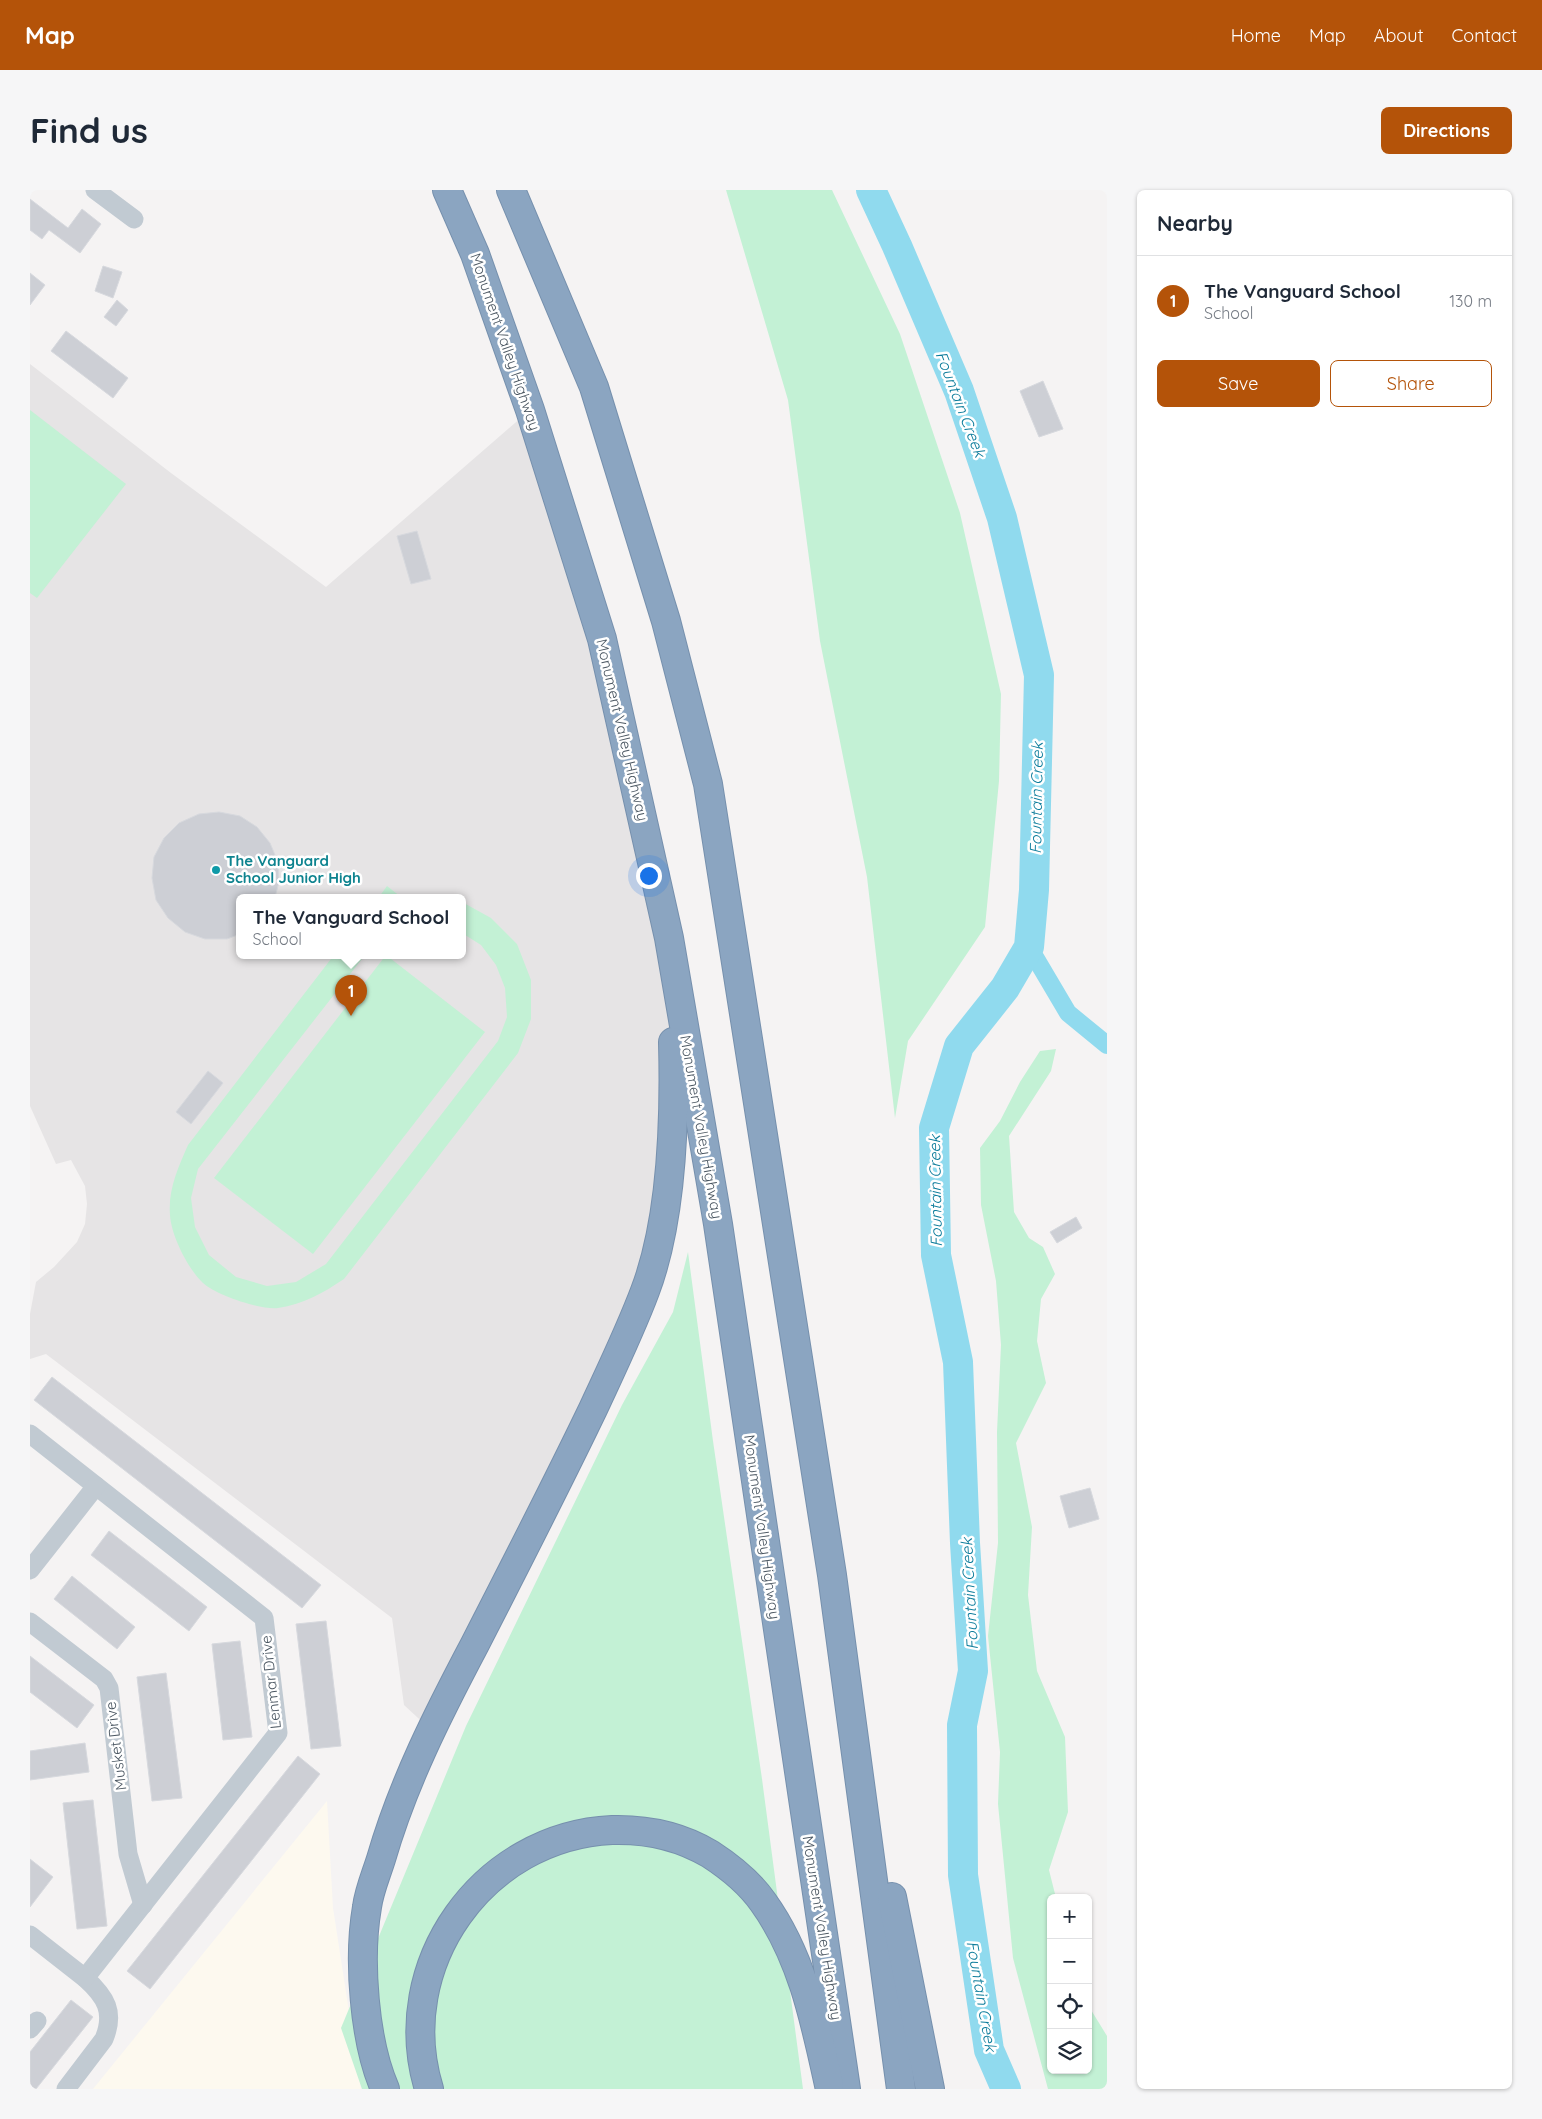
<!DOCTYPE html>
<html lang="en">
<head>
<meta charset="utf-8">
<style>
  body { margin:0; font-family:Quicksand,sans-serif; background:#f6f6f7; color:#1f2937 }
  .controls { position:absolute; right:15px; bottom:15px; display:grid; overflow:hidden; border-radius:8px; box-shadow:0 1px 4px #0004 }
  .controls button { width:45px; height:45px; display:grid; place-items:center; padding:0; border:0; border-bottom:1px solid #e0e1e3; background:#fff; color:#1f2937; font:25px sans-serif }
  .you { position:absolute; left:618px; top:685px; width:18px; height:18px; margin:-12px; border:4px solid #fff; border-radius:50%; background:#1a73e8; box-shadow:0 0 0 8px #1a73e833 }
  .badge { display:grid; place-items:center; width:32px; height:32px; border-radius:50%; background:#b45309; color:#fff; font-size:16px; font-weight:700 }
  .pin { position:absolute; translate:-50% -41px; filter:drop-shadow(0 1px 2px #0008) }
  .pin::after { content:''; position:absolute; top:26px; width:18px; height:15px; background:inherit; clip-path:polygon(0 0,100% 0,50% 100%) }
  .popup { position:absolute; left:206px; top:704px; width:230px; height:65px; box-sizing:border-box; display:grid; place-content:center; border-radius:8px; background:#fff; filter:drop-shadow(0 1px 4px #0005); font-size:16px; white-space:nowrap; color:#747a83 }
  .popup b { font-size:19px; color:#1f2937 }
  .popup::after { content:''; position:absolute; left:50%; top:100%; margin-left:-10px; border:10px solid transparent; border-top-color:#fff }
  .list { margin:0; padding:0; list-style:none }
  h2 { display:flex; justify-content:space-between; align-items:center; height:65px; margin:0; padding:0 20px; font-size:21px }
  h2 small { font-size:16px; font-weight:400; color:#747a83 }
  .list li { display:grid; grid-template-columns:32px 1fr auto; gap:15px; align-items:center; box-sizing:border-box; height:90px; padding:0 20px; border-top:1px solid #e0e1e3 }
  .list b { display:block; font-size:19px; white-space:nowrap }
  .list p { margin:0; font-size:16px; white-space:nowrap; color:#747a83 }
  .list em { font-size:16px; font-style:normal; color:#747a83 }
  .actions { display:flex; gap:10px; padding:15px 20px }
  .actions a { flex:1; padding:11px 0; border:1px solid #b45309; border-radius:8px; text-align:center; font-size:18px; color:#b45309 }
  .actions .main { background:#b45309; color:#fff }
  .icon { flex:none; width:28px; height:28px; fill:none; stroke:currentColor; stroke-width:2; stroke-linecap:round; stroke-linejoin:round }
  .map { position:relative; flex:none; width:1077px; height:1899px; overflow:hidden; border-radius:8px }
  header { display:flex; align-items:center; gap:30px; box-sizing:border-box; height:70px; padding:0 25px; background:#b45309; color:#fff }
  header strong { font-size:24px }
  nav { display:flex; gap:28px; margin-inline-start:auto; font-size:18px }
  .intro { display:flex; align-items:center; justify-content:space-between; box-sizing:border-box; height:120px; padding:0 30px }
  h1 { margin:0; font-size:35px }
  .button { padding:12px 22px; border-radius:8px; background:#b45309; color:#fff; font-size:18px; font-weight:700 }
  main { display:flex; gap:30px; padding:0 30px }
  aside { flex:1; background:#fff; border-radius:8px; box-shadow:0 1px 4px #0004 }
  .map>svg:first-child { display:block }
</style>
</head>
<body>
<header>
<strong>Map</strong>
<nav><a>Home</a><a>Map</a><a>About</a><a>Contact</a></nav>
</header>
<div class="intro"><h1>Find us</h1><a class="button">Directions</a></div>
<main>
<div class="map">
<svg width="1077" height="1899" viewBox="0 0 1077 1899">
  <rect width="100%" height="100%" fill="#f5f3f3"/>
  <!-- commercial -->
  <path fill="#fdf9ef" d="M 297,1611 L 303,1718 L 331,1899 L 63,1899 Z"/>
  <!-- education -->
  <path fill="#e6e4e5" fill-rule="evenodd" d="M 0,174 L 141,283 L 296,397 L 500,220 L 639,748 L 644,904 L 616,1099 L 400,1539 L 374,1515 L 362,1428 L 16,1164 L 0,1169 L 0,1124 L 6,1092 L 24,1077 L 47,1052 L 55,1034 L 57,1014 L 55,996 L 41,970 L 26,974 L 0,916 ZM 210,707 L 432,707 L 432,765 L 210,765 Z"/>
  <!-- green -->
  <g fill="#c3f1d5">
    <path d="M 696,0 L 802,0 L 870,144 L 930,323 L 971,504 L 969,591 L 955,737 L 878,851 L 865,928 L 837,687 L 790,451 L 758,210 Z"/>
    <path d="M 0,220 L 96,294 L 7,408 L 0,403 Z"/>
    <path d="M 357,696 L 371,707 L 349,707 Z"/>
    <path d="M 432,712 L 461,728 L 487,754 L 501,790 L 501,829 L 488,863 L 314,1089 C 293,1103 274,1114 248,1118 C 230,1120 186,1105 173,1093 C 158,1079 141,1045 140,1025 C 138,999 148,978 158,955 L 304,765 L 335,765 L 168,979 L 161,1008 L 165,1037 L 179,1065 L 206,1087 L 237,1096 L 266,1092 L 296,1074 L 468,851 L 477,827 L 475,798 L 466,775 L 451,755 L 432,743 Z"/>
    <path d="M 356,765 L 455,842 L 283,1064 L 184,988 Z"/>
    <path d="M 1026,859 L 1021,881 L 979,946 L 984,1022 L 999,1048 L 1013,1057 L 1025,1084 L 1011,1109 L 1007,1151 L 1016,1193 L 986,1253 L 1002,1337 L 998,1405 L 1007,1481 L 1035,1547 L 1038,1622 L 1019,1680 L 1026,1708 L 1021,1708 L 1021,1880 L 1058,1880 L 1058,1815 L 1077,1846 L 1077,1899 L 1018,1899 L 983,1768 L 968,1614 L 970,1562 L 958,1446 L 968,1353 L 967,1242 L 971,1155 L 966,1091 L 951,1015 L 950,958 L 970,931 L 990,892 L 1010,861 Z"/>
    <path d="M 658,1062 L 683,1251 L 732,1589 L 773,1899 L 332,1899 L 311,1838 L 436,1536 L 592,1215 L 643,1122 Z"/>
  </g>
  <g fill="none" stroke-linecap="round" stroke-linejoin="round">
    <!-- canal -->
    <path stroke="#90daee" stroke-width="18" d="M 999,757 L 1038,823 L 1077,855"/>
    <!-- river -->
    <path stroke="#90daee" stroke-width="30" d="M 841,0 L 867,56 L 929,201 L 972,328 L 1009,485 L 1004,700 L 999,757 L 975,798 L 929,856 L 904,938 L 906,1065 L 928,1172 L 935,1353 L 943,1481 L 932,1535 L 933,1685 L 959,1860 L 976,1899"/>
  </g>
  <!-- building -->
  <g fill="#cdcfd5" stroke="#d7d9de">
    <path d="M 0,9 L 38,38 L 52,19 L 71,34 L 50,63 L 19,40 L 12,49 L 0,40 Z"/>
    <path d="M 73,76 L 92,82 L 83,108 L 65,101 Z"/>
    <path d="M 0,83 L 15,95 L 0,115 Z"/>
    <path d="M 87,110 L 98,120 L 86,136 L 74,127 Z"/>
    <path d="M 36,141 L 98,188 L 83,208 L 21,161 Z"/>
    <path d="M 1013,191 L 1033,239 L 1009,247 L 990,201 Z"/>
    <path d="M 387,341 L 401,389 L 381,394 L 367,346 Z"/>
    <path d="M 189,622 L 210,626 L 227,637 L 240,653 L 248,672 L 249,692 L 245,707 L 210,707 L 210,744 L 197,749 L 175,749 L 155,742 L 138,728 L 126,710 L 122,688 L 124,667 L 134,648 L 149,633 L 169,624 Z"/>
    <path d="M 178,881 L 193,893 L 161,934 L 146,922 Z"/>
    <path d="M 1046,1027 L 1052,1038 L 1027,1053 L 1020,1042 Z"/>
    <path d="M 22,1187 L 291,1395 L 272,1418 L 4,1210 Z"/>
    <path d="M 1060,1298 L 1069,1329 L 1039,1338 L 1030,1306 Z"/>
    <path d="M 79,1341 L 177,1417 L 159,1441 L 61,1365 Z"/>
    <path d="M 42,1386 L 105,1437 L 87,1459 L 24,1409 Z"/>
    <path d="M 296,1431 L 311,1556 L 281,1559 L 266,1434 Z"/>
    <path d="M 210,1451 L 222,1547 L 193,1550 L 182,1454 Z"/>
    <path d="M 0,1466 L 64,1515 L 47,1538 L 0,1502 Z"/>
    <path d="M 136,1483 L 152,1608 L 122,1611 L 107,1487 Z"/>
    <path d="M 55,1553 L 59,1582 L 0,1590 L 0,1561 Z"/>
    <path d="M 268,1566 L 290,1584 L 120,1799 L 97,1781 Z"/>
    <path d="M 63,1610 L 77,1736 L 47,1739 L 33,1613 Z"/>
    <path d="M 0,1669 L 23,1687 L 0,1717 Z"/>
    <path d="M 41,1810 L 63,1827 L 6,1899 L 0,1899 L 0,1862 Z"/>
  </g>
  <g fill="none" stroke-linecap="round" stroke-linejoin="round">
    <!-- motorway casing -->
    <g stroke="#7690ad" stroke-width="30">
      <g id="motorway">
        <path d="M 417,0 L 445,64 L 500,220 L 572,449 L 639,748 L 688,1034 L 816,1899"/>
        <path d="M 481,0 L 564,197 L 636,431 L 678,594 L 802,1385 L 871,1899"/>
        <path d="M 862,1707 L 900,1899"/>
        <path d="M 355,1899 C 334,1851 328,1769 337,1717 C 339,1701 346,1685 351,1669 C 373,1593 408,1524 445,1454 C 485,1376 525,1298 563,1219 C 581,1180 600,1141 615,1101 C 642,1030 645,927 643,852"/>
        <path d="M 399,1899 C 361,1775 453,1646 582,1640 C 617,1639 650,1646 680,1664 C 700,1677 719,1692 733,1712 C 772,1766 785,1831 799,1895"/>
      </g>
    </g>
    <!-- minor -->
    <g stroke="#c1cad2" stroke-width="19">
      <path d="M 65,0 L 104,29"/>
      <path d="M 0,1244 L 234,1428 L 248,1543 L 55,1788 C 76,1807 85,1822 74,1849 L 36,1899"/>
      <path d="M 0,1380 L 66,1296"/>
      <path d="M 0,1432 L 74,1489 L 79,1498 L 98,1664 L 113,1715"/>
      <path d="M 0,1745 L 55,1788"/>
      <path d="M 0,1839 L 7,1831"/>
    </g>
    <!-- motorway -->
    <use href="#motorway" stroke="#8ba5c1" stroke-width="28"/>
  </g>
  <!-- markers -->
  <circle fill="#0f9aa8" stroke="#fff" stroke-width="2" cx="186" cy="680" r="5"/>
  <g text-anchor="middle" stroke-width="5" stroke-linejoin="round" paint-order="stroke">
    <!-- street labels -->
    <g font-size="15" fill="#4a5661" stroke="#fff">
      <text transform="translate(475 152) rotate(71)" y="5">Monument Valley Highway</text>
      <text transform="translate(592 540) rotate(77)" y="5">Monument Valley Highway</text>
      <text transform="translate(671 937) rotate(80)" y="5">Monument Valley Highway</text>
      <text transform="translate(732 1337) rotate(82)" y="5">Monument Valley Highway</text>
      <text transform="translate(241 1492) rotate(-96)" y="5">Lenmar Drive</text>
      <text transform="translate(86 1556) rotate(-97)" y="5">Musket Drive</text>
      <text transform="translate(792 1738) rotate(81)" y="5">Monument Valley Highway</text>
    </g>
    <!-- culture labels -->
    <g font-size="15" font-weight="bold" fill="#0d838f" stroke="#fff" text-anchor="start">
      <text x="196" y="676">The Vanguard<tspan x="196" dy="17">School Junior High</tspan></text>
    </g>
    <!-- water labels -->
    <g font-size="16" font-style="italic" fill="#0c7c9b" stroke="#fff">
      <text transform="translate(931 214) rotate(69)" y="6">Fountain Creek</text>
      <text transform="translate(1006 608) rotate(-89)" y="6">Fountain Creek</text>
      <text transform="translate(905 1001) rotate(-91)" y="6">Fountain Creek</text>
      <text transform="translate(939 1404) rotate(-93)" y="6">Fountain Creek</text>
      <text transform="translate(952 1806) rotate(80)" y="6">Fountain Creek</text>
    </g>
  </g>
</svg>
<div class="controls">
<button>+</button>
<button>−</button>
<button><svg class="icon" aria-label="locate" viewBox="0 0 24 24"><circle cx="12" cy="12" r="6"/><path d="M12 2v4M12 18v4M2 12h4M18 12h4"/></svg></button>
<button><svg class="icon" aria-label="layers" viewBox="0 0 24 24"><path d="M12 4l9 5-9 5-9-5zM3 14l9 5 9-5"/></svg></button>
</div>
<div class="you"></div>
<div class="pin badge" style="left:321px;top:826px">1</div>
<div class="popup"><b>The Vanguard School</b>School</div>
</div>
<aside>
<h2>Nearby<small></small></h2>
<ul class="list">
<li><span class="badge">1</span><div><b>The Vanguard School</b><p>School</p></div><em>130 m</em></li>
</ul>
<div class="actions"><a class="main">Save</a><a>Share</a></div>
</aside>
</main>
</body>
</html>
